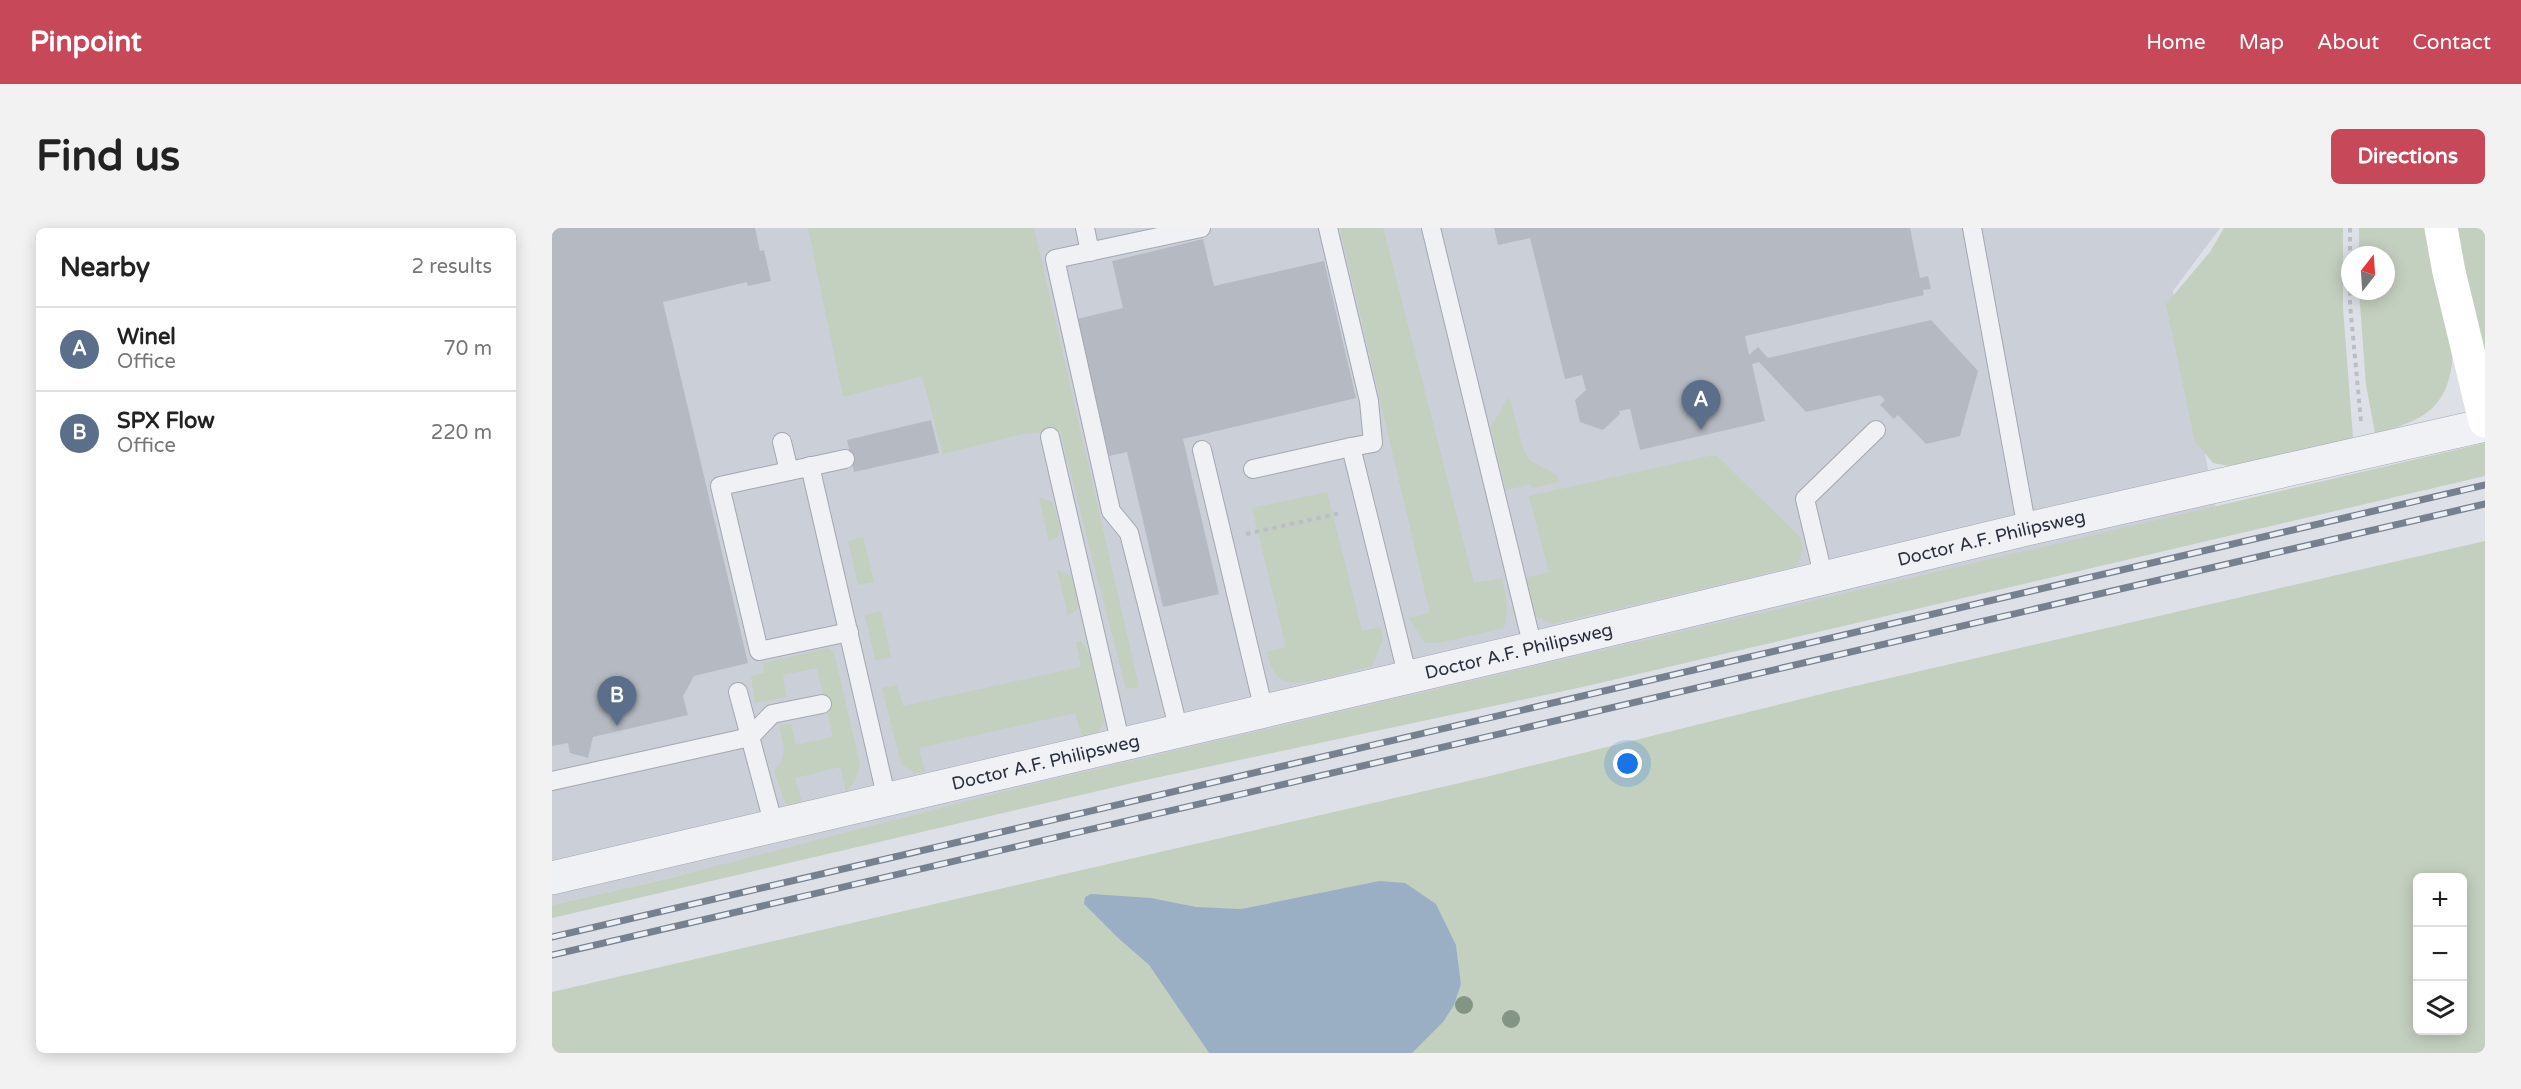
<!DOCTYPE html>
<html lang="en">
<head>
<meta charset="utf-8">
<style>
  body { margin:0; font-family:"Varela Round",sans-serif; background:#f2f2f2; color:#222 }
  .controls { position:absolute; right:18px; bottom:18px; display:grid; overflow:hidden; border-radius:9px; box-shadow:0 3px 15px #0003 }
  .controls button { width:54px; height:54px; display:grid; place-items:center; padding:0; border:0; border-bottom:2px solid #e0e0e0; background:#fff; color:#222; font:30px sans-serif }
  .compass { position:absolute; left:1789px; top:18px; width:54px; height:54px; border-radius:50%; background:#fff; box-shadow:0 3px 15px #0003; rotate:17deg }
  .you { position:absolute; left:1076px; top:536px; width:21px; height:21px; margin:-15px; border:4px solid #fff; border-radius:50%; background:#1a73e8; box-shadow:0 0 0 9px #1a73e833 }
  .badge { display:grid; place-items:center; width:39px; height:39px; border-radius:50%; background:#c64859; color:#fff; font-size:20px; font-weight:700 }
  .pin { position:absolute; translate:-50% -50px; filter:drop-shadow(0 2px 3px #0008) }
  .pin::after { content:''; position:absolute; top:32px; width:21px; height:18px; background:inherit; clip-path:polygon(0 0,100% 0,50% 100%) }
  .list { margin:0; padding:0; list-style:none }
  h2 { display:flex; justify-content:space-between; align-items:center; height:78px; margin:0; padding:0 24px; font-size:26px }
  h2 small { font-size:20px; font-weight:400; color:#767676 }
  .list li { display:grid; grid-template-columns:39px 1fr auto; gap:18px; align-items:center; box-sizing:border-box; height:84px; padding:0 24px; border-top:2px solid #e0e0e0 }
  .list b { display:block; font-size:22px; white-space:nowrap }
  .list p { margin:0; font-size:20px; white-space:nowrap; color:#767676 }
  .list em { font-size:20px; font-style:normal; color:#767676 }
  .icon { flex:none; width:33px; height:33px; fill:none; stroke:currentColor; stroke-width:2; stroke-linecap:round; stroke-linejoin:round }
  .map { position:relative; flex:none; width:1933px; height:825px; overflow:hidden; border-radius:9px }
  header { display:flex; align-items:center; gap:36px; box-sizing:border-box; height:84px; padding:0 30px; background:#c64859; color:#fff }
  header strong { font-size:28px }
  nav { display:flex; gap:33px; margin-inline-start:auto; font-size:21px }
  .intro { display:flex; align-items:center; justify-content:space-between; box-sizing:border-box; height:144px; padding:0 36px }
  h1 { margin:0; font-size:42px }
  .button { padding:15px 27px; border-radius:9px; background:#c64859; color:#fff; font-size:21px; font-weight:700 }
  main { display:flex; gap:36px; padding:0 36px }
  aside { flex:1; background:#fff; border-radius:9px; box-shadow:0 3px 15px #0003 }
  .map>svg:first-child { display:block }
</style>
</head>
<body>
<header>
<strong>Pinpoint</strong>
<nav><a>Home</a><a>Map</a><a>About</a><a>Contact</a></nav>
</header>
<div class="intro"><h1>Find us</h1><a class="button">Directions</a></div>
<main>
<aside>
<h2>Nearby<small>2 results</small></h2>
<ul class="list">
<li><span class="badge" style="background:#5c6f8a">A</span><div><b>Winel</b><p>Office</p></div><em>70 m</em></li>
<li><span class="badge" style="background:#5c6f8a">B</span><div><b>SPX Flow</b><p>Office</p></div><em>220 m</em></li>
</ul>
</aside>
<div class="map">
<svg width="1933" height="825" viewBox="0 0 1933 825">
  <rect width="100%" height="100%" fill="#dde0e6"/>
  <!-- built -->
  <path fill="#cbcfd8" d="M 0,0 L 1668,0 L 1621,63 L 1666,292 L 0,677 Z"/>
  <!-- green -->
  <g fill="#c3cfbf" fill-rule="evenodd">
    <path d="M 256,0 L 482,0 L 587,459 L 574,461 L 508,203 L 470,206 L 391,226 L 370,148 L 291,169 Z"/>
    <path d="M 788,0 L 831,0 L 922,355 L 950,350 C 954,368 957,382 952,400 L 887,415 L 873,415 L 857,390 L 878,385 Z"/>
    <path d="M 1672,0 L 1791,0 L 1791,80 L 1801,210 L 1677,238 L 1661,235 L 1643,214 L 1614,76 L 1658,24 Z"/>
    <path d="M 1807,0 L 1873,0 L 1901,121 C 1899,178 1874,193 1823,205 L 1814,157 L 1807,63 L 1834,63 L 1834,27 L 1807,27 Z"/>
    <path d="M 1902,0 L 1933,0 L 1933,128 Z"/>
    <path d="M 957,168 L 971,220 L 977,232 L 1005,247 L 1007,254 L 980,260 L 979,256 L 954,262 L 939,199 Z"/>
    <path d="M 1933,215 L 1933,248 L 1035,458 L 589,553 L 0,690 L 0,677 L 122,649 L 482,556 Z"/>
    <path d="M 1157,228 L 1165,228 L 1248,309 L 1251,321 L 1245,338 L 1000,396 L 983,388 L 973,350 L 997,344 L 977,268 Z"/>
    <path d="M 775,264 L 810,403 L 829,399 L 831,412 L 820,438 C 801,442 747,461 731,452 C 721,447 717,434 715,424 L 734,419 L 700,280 Z"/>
    <path d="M 487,269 L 501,274 L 508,301 L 507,308 L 497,314 Z"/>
    <path d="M 311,309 L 322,354 L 306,357 L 296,313 Z"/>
    <path d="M 1933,313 L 1933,825 L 860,825 L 909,756 L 904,717 L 884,676 L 827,653 L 689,681 L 532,676 L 566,710 L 597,737 L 657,825 L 0,825 L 0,764 L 938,548 L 1286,462 ZM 1866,650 L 1910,650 L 1910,802 L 1866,802 Z"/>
    <path d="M 505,342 L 519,348 L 526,374 L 526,381 L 516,387 Z"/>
    <path d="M 329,383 L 339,429 L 323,432 L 313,387 Z"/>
    <path d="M 529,413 L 538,426 L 552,494 L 546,504 L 530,509 L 523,485 L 367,520 L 373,544 L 363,545 L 349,536 L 330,460 L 345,457 L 351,478 L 529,439 L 524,414 Z"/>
    <path d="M 276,420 L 282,425 L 308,536 C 305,549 303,554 294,563 L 288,539 L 243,550 L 250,575 L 236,577 L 233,574 L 223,546 L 223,541 C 237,528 231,515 227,497 L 239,496 L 244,517 L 281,509 L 265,440 L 231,447 L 234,469 L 203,475 L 199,448 L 212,445 L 211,435 Z"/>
  </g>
  <!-- water -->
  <path fill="#9aaec4" d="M 827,653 L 853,655 L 884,676 L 904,717 L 909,756 L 902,777 L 891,794 L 860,825 L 657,825 L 597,737 L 566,710 L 532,676 L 533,669 L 539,666 L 599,670 L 644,679 L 689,681 Z"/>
  <!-- building -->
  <g fill="#b5bac2">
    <path d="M 0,0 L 203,0 L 208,23 L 212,22 L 219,53 L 196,58 L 195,54 L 111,74 L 196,435 L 142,448 L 131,468 L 136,487 L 41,509 L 36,530 L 18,525 L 16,515 L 0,518 Z"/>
    <path d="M 942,0 L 1358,0 L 1368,50 L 1376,48 L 1379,61 L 1371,62 L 1372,67 L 1193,108 L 1197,127 L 1206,119 L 1216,130 L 1379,92 L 1426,143 L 1408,208 L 1374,216 L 1346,187 L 1342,191 L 1328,177 L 1333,172 L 1328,167 L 1254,184 L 1207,134 L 1200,136 L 1213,193 L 1088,222 L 1078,181 L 1067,183 L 1068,186 L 1051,202 L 1028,194 L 1023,172 L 1034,162 L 1030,147 L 1013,151 L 978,10 L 946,17 Z"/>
    <path d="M 651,11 L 662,58 L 772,33 L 804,170 L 631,211 L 667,366 L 611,379 L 575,224 L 557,228 L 525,91 L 571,80 L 560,33 Z"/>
    <path d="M 379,192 L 387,225 L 302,244 L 295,212 Z"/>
  </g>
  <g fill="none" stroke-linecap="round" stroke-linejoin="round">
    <!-- service casing -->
    <g stroke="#a3a7b0" stroke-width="20">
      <g id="service">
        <path d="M 533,0 L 538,24"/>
        <path d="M 776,0 L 817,173 L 821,215 L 799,219"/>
        <path d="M 879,0 L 981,420"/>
        <path d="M 1420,0 L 1475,301"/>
        <path d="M 498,209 L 569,517"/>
        <path d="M 230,214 L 237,243"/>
        <path d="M 650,222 L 712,483"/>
        <path d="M 293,231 L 168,258 L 207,423 L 297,404"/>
        <path d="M 258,238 L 335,572"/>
        <path d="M 701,241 L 799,219 L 856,450"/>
        <path d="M 1272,351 L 1253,271 L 1324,202"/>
        <path d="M 186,464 L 222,598"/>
        <path d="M 627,503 L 577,305 L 559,283 L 503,31 L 649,0"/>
        <path d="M 0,553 L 198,509 L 220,486 L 270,476"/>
      </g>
    </g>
    <!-- minor casing -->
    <g stroke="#a3a7b0" stroke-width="34">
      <g id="minor">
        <path id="s1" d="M 0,650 L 981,420 L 1475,301 L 1933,197"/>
      </g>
    </g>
    <!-- path -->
    <g stroke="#bbbec5" stroke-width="4" stroke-dasharray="4.5 4.5" stroke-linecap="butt">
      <path d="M 1798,0 L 1798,76 L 1809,194"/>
      <path d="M 694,306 L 789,285"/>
    </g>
    <!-- service -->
    <use href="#service" stroke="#eff1f5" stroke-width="18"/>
    <!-- minor -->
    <use href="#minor" stroke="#eff1f5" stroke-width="33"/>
    <!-- secondary -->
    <path stroke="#fff" stroke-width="33" d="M 1889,0 L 1897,44 L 1933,193"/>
    <!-- rail casing -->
    <g stroke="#77808f" stroke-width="7">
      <g id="rail">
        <path d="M 0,709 L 1933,257"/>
        <path d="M 0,727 L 1933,276"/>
      </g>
    </g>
    <!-- rail -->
    <use href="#rail" stroke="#eceff4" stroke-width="4.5" stroke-dasharray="14" stroke-linecap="butt"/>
  </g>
  <!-- trees -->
  <g fill="#849485">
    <circle cx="912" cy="777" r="9"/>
    <circle cx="959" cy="791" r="9"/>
  </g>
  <g text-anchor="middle" stroke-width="5" stroke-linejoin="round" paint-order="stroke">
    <!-- street labels -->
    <g font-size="18" fill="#272e3c" stroke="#eceff4">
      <text dy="6" stroke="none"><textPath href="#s1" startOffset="1479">Doctor A.F. Philipsweg</textPath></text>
      <text dy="6" stroke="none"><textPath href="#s1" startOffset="993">Doctor A.F. Philipsweg</textPath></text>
      <text dy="6" stroke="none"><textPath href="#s1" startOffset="507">Doctor A.F. Philipsweg</textPath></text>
    </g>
  </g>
</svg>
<div class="controls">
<button>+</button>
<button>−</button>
<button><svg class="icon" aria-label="layers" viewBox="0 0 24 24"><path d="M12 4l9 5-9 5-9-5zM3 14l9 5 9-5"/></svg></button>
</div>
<svg class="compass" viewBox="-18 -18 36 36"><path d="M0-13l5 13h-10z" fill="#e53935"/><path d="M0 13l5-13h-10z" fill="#767676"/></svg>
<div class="you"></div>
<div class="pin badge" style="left:1149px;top:202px;background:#5c6f8a">A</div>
<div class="pin badge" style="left:65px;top:498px;background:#5c6f8a">B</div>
</div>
</main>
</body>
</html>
